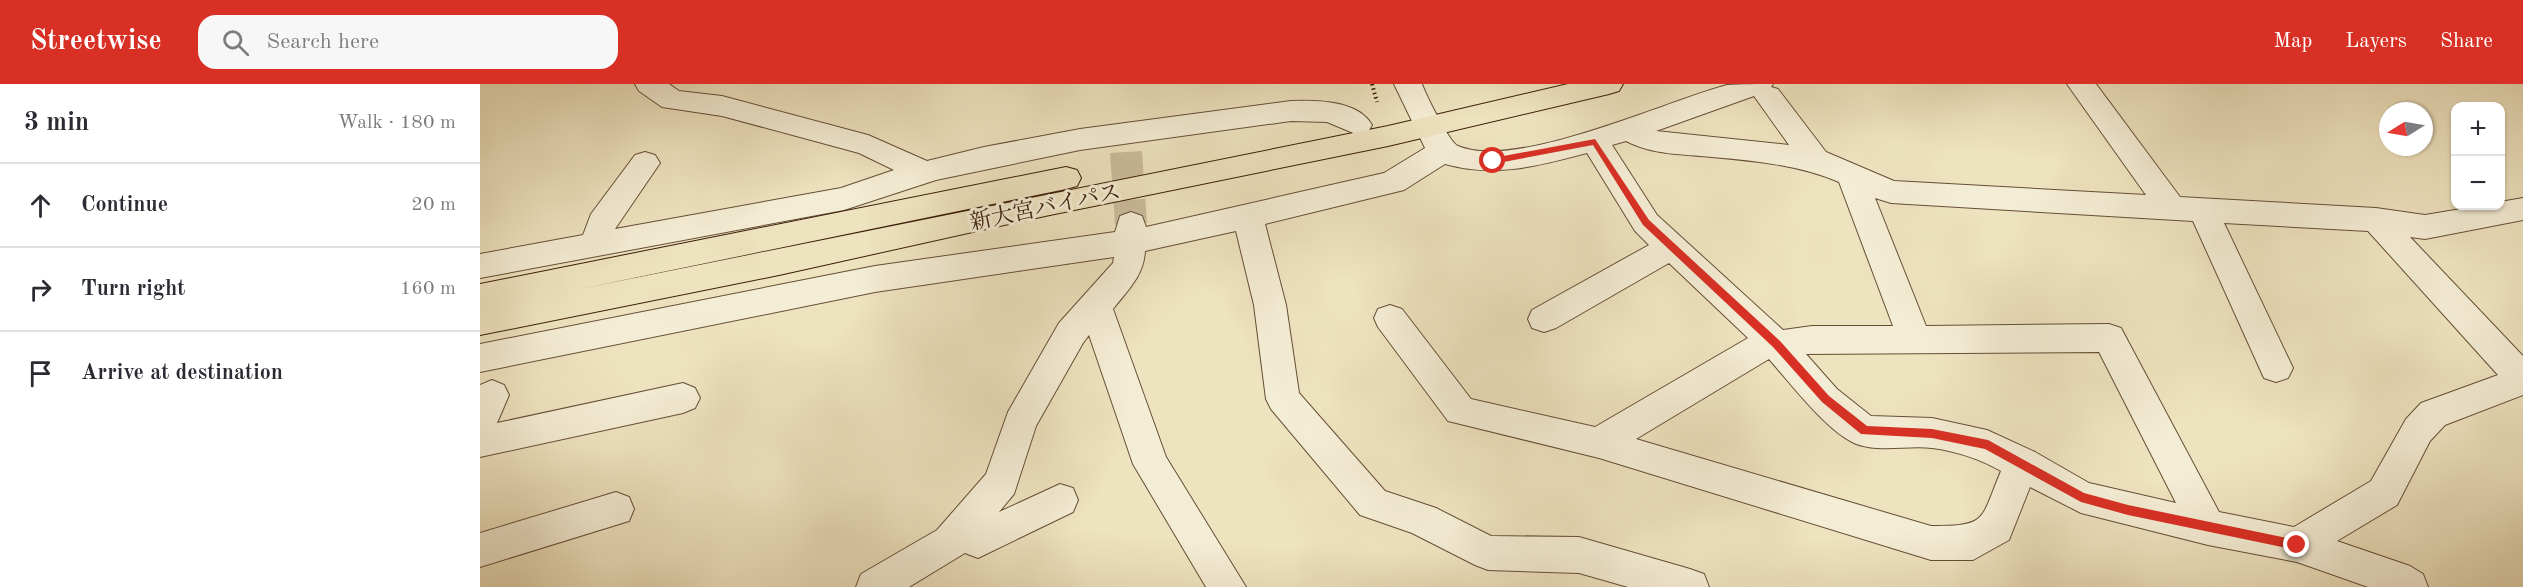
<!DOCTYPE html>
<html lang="en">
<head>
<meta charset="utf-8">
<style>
  body { margin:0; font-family:"Old Standard TT","Noto Serif JP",serif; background:#f7f7f7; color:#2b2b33 }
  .controls { position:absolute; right:18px; top:18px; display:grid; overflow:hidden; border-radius:12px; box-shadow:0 2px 4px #0004 }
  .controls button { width:54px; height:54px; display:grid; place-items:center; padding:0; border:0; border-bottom:2px solid #e1e1e2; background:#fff; color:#2b2b33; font:30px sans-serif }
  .compass { position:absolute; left:1899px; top:18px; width:54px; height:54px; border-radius:50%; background:#fff; box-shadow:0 2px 4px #0004; rotate:259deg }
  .stop { position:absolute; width:18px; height:18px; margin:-14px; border:4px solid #d93025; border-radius:50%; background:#fff }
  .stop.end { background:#d93025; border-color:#fff; box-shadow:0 2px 6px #0008 }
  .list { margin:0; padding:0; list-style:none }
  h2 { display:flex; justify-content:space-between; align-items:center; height:78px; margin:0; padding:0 24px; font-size:26px }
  h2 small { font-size:20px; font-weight:400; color:#7c7c81 }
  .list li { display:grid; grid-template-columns:39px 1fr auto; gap:18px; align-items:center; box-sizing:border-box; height:84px; padding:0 24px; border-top:2px solid #e1e1e2 }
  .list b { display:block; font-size:22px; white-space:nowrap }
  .list em { font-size:20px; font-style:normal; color:#7c7c81 }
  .icon { flex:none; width:33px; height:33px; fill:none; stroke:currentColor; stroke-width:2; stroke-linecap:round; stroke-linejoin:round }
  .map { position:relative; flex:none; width:2043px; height:503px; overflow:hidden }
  header { display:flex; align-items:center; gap:36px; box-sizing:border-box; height:84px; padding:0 30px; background:#d93025; color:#fff }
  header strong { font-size:28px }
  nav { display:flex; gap:33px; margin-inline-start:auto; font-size:21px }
  .search { width:420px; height:54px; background:#f7f7f7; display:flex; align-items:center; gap:15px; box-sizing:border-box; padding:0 21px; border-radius:18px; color:#7c7c81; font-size:22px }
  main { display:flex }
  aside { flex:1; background:#fff }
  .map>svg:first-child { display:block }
</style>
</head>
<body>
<header>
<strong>Streetwise</strong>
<div class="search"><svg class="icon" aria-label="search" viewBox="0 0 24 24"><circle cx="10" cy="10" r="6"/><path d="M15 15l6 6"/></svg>Search here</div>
<nav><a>Map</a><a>Layers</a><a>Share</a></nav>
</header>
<main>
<aside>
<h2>3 min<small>Walk · 180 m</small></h2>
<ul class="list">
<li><svg class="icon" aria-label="ahead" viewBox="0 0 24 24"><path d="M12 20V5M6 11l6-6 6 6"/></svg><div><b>Continue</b></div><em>20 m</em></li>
<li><svg class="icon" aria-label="right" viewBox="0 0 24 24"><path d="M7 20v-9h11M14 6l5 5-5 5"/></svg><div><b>Turn right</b></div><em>160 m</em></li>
<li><svg class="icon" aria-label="arrive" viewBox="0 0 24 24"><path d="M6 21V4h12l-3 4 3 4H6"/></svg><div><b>Arrive at destination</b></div></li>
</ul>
</aside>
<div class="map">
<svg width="2043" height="503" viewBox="0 0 2043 503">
  <rect width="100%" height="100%" fill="#eee3bf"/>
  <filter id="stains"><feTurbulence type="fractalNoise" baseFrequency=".00333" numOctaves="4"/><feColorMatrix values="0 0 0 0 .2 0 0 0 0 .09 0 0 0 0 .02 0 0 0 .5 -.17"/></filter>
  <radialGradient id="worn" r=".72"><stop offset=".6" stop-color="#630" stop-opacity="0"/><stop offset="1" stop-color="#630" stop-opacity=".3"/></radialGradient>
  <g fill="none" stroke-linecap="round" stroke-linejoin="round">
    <!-- minor-tunnel -->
    <path stroke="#cabb9b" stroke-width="32" stroke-dasharray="32 16" stroke-linecap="butt" d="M 646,68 L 651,140"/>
    <!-- minor casing -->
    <g stroke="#664e36" stroke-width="2">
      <g id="minor">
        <path d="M 155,0 L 189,0 L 199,7 L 242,12 L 388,51 L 447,77 L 504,63 L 600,45 L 811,17 C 836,16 878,16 892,41 L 888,48 L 878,51 L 847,38 L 811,37 L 600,66 L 456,96 L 364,126 L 0,194 L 0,170 L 103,151 L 111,130 L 155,71 L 165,68 L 175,71 L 180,79 L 135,145 L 361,104 L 414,86 L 379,69 L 242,32 L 182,23 L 159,7 Z"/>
        <path d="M 914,0 L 942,0 C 946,11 969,58 978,62 C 1036,87 1186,17 1247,1 C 1261,0 1279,0 1293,0 L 1291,3 L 1298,5 L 1346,68 L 1414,97 L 1666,111 L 1587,0 L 1616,0 L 1700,113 L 1896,124 L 1945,131 L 1999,122 L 2020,122 L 2020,118 L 2043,114 L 2043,136 L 1945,155 L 1930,153 L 2043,272 L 2043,311 L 1965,341 L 1950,357 L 1917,421 L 1857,457 L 1930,482 L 1943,490 L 1948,503 L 1888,503 L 1817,478 L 1728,461 L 1601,429 L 1550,403 L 1529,456 L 1493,476 L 1451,476 L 1119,374 L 968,337 L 898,243 L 894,234 L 898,225 L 910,221 L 922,225 L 991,315 L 1115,343 L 1268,254 L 1189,179 L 1076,244 L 1064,248 L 1052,244 L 1048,235 L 1052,226 L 1169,161 L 1155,147 L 1107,69 C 1058,82 1015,94 965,80 L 924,106 L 785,140 L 806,221 L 819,309 L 905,407 L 956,424 L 1011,452 L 1099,453 L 1210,485 L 1224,490 L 1229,503 L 1148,503 L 1099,489 L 1008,486 L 995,481 L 932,449 L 880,431 L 791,325 L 786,315 L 774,221 L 756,147 L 665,167 C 664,191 648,206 633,225 L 686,373 L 766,503 L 726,503 L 653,380 L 609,251 L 603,259 L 556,342 L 534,410 L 519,428 L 580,400 L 593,404 L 598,416 L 593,428 L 498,474 L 485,469 L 429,503 L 376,503 L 381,490 L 457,446 L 506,390 L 528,328 L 579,239 L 633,179 L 634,173 L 395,208 L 0,288 L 0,260 L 395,182 L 635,148 L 640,132 L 651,128 L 662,132 L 666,143 L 904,89 L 945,64 ZM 1274,12 L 1309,61 L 1176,47 ZM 1146,57 C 1173,71 1202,70 1232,73 C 1276,77 1319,81 1359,98 L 1413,242 L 1332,242 L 1303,246 L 1177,131 L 1132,61 ZM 1395,114 L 1411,119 L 1713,137 L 1784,294 L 1796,298 L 1808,294 L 1813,284 L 1744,139 L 1888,147 L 2018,291 L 1941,319 L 1926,335 L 1891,397 L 1814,443 L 1739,428 L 1641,244 L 1629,240 L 1446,242 ZM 1619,268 L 1696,419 L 1609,399 L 1555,368 L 1507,346 L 1452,334 L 1391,332 L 1357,305 L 1326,270 ZM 1289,275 C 1310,299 1346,346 1374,359 C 1397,369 1427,361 1452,364 C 1476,367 1500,375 1521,387 C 1500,437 1508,442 1451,442 L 1156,355 Z"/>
        <path d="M 12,296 L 24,301 L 29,311 L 17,339 L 203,299 L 215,304 L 220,314 L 215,324 L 203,329 L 0,373 L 0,301 Z"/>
        <path d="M 136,408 L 149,413 L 154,425 L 149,437 L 0,483 L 0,449 Z"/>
      </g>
    </g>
    <!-- highway casing -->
    <g stroke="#391c09" stroke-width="2">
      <path id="highway" d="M 1088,0 L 1143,0 L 1139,7 L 1129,10 L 908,62 L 565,132 L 299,191 L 0,251 L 0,200 L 586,83 L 597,86 L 601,94 L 597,102 L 586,105 L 95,206 L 908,42 Z"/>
    </g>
    <!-- path -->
    <path stroke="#391c09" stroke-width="4" stroke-dasharray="1.5 3" stroke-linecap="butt" d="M 892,0 L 897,18"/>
    <!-- minor -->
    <use href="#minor" fill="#f4edd5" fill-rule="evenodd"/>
    <!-- highway -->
    <use href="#highway" fill="#eee3bf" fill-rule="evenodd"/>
  </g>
  <!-- route -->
  <path fill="#d93025" d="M 1115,55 L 1169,136 L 1300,257 L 1349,312 L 1387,342 L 1452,345 L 1508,356 L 1604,409 L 1648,421 L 1817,456 L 1821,457 L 1821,464 L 1817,466 L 1648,431 L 1601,418 L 1505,365 L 1452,354 L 1381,350 L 1342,318 L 1293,263 L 1163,141 L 1113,61 L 1013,80 L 1009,77 L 1013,74 Z"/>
  <g text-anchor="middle" stroke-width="6" stroke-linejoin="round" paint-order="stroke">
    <!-- street labels -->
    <g font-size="22" fill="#391c09" stroke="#f4edd5">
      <text transform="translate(565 122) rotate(-12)" y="8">新大宮バイパス</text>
    </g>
  </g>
  <rect width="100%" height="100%" filter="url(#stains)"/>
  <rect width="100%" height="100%" fill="url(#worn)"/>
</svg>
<div class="controls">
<button>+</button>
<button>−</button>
</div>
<svg class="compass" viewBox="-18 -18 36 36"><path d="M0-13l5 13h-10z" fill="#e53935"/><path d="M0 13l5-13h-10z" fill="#7c7c81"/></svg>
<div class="stop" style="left:1013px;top:77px"></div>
<div class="stop end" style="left:1817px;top:461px"></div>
</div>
</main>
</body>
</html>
